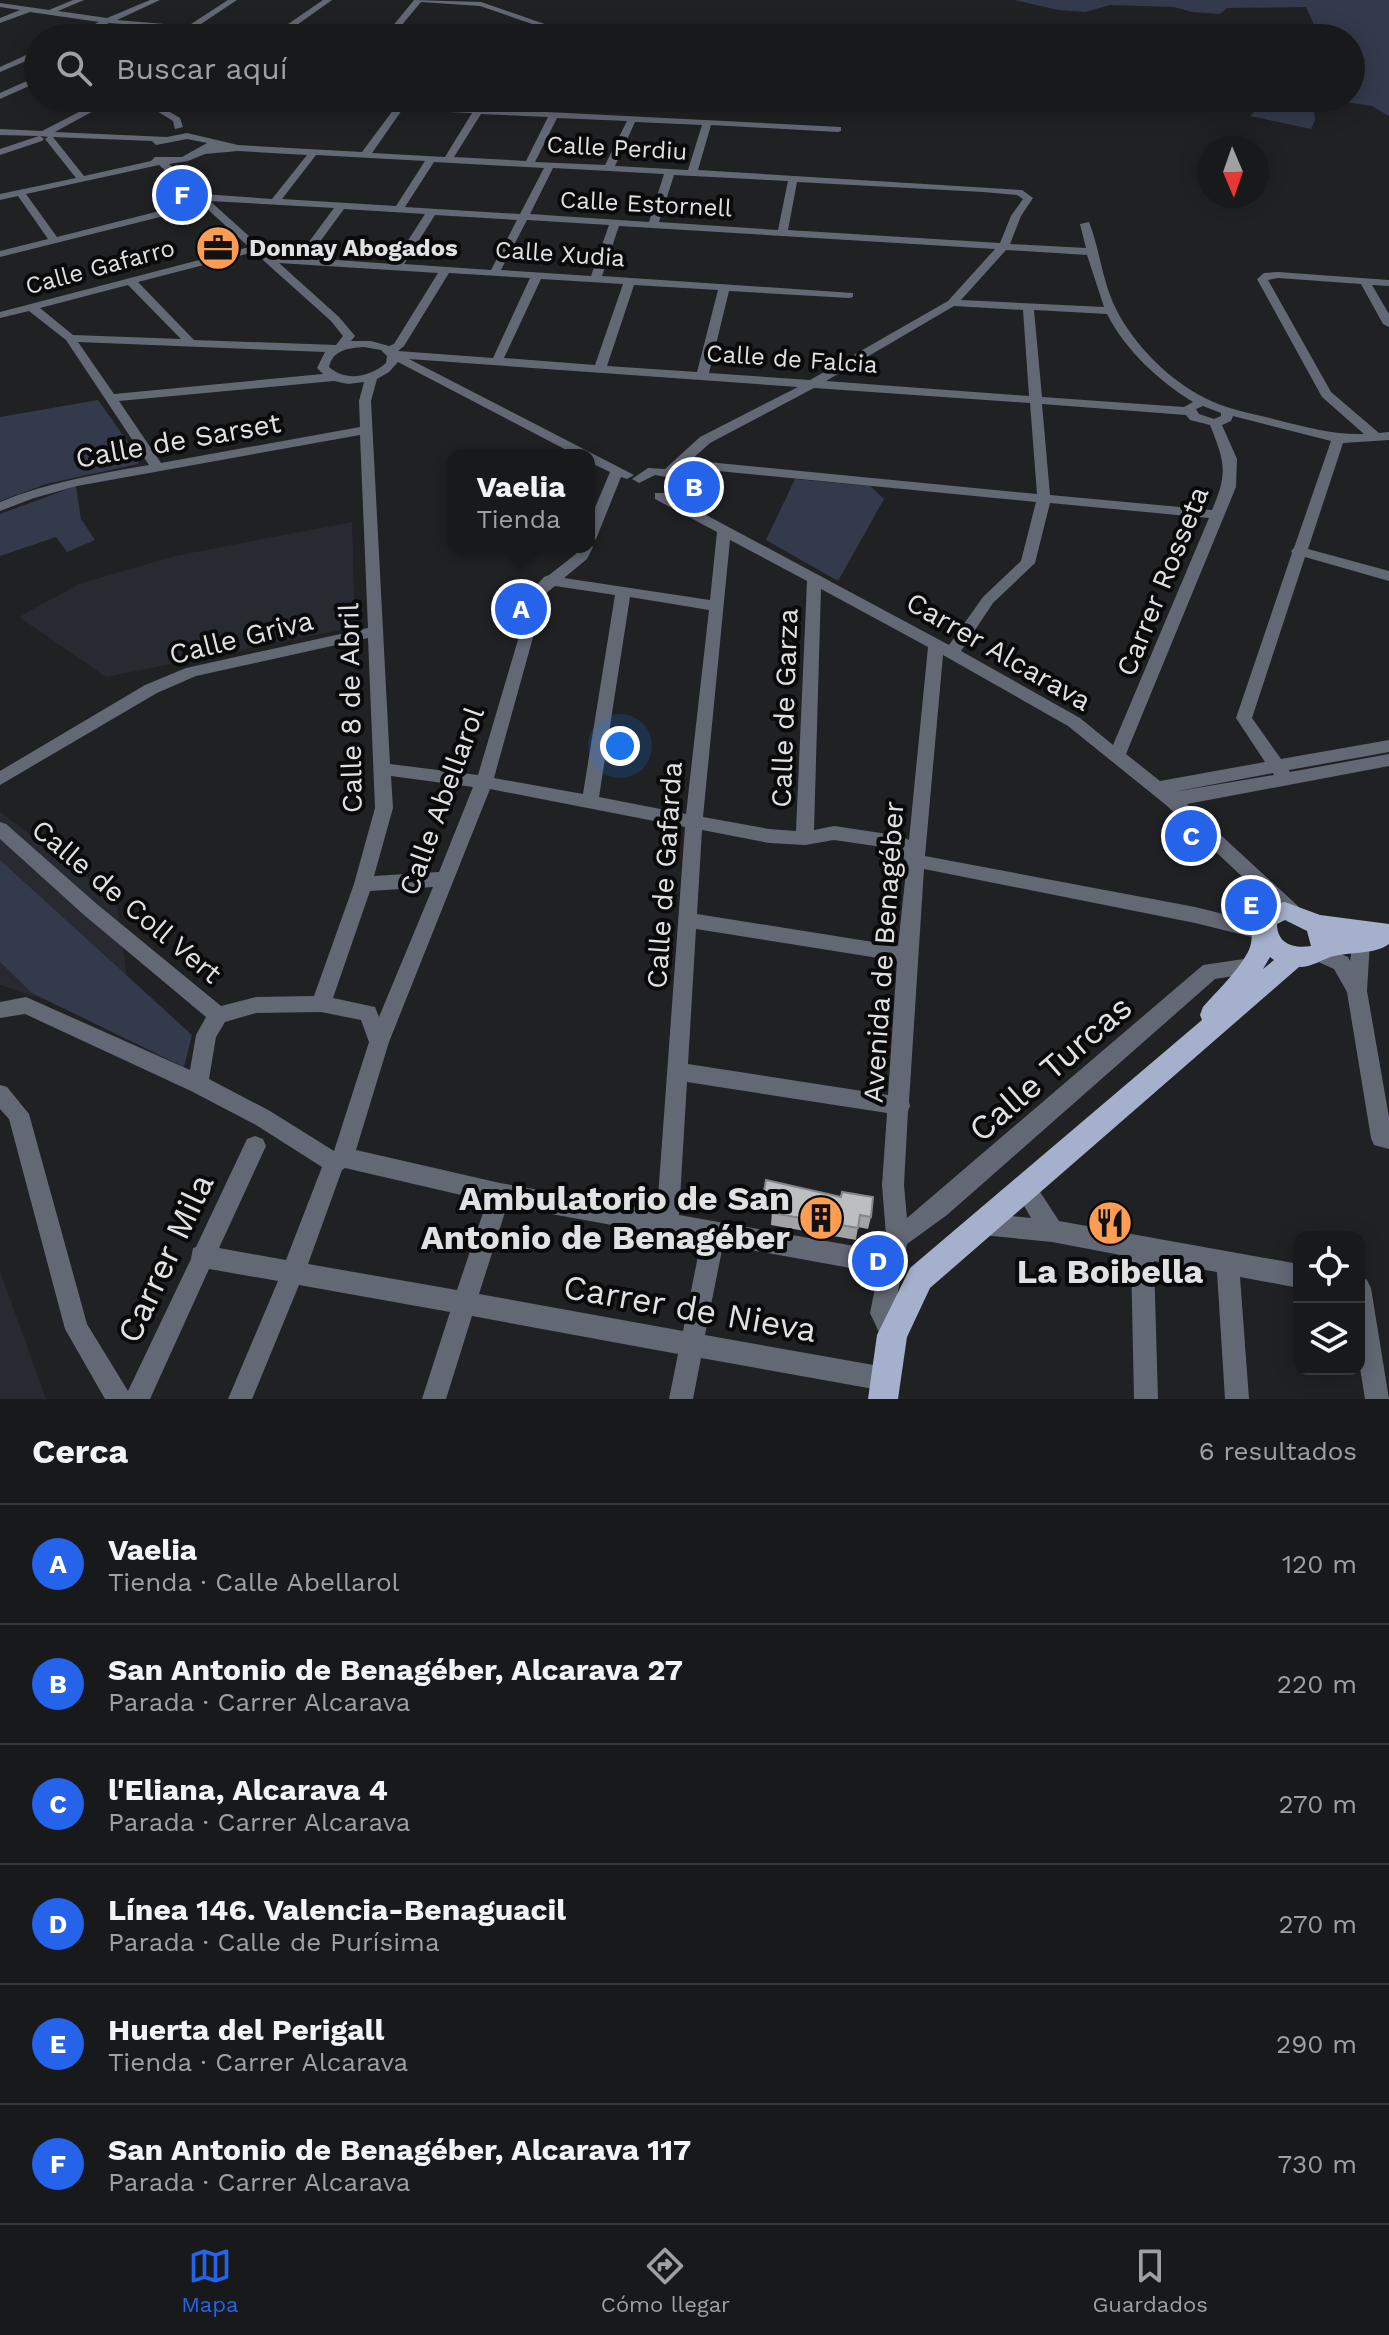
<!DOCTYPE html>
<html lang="es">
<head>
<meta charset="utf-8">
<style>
  body { margin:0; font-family:"Work Sans",sans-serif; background:#212223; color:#f1f3f6 }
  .controls { position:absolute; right:24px; bottom:24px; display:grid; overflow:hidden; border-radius:16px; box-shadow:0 4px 20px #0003 }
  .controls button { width:72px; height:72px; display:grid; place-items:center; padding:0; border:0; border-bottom:2px solid #363839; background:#18191a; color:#f1f3f6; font:40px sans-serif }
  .compass { position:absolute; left:1197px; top:136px; width:72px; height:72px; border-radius:50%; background:#18191a; box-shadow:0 4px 20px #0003; rotate:178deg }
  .you { position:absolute; left:620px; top:746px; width:28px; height:28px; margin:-20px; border:6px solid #fff; border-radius:50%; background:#1a73e8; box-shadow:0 0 0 12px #1a73e833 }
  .badge { display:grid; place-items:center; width:52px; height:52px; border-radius:50%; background:#2563eb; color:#fff; font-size:26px; font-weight:700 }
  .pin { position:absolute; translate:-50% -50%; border:4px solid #fff; box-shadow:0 2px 8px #0006 }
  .popup { position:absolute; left:447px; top:449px; width:148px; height:104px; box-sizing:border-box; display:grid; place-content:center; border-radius:16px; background:#18191a; filter:drop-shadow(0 2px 6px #0005); font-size:26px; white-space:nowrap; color:#9fa0a2 }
  .popup b { font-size:30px; color:#f1f3f6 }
  .popup::after { content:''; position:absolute; left:50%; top:100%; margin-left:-16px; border:16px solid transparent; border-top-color:#18191a }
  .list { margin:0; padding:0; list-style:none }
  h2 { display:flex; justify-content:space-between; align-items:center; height:104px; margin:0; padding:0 32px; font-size:34px }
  h2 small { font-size:26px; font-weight:400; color:#9fa0a2 }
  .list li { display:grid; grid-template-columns:52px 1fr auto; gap:24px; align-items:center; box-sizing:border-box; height:120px; padding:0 32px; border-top:2px solid #363839 }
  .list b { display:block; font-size:30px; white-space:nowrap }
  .list p { margin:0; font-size:26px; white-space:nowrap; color:#9fa0a2 }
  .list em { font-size:26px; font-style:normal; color:#9fa0a2 }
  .icon { flex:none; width:44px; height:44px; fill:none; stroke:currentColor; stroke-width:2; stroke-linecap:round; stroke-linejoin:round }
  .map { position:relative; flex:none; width:1389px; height:1399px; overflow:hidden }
  .search { position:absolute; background:#18191a; box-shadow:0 4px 20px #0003; left:24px; right:24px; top:24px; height:88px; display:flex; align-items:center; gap:20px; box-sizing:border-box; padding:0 28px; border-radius:44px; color:#9fa0a2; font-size:30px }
  .sheet { height:824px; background:#18191a }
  nav { display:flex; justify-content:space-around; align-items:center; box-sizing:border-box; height:112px; border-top:2px solid #363839; background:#18191a; font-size:22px; color:#9fa0a2 }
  nav a { display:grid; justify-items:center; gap:4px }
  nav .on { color:#2563eb }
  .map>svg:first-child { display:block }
</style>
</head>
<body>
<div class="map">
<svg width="1389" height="1399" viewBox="0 0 1389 1399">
  <rect width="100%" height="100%" fill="#202123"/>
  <!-- built -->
  <g fill="#272a31">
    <path d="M 352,522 L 355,627 L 106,677 L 19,617 L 79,584 L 175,556 Z"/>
    <path d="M 0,812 L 116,899 L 129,990 L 104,1019 L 0,985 Z"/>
    <path d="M 0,1271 L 46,1399 L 0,1399 Z"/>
  </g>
  <!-- green -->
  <g fill="#333a4b">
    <path d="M 1015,0 L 1389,0 L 1389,116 L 1372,106 L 1332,100 L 1314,108 L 1315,120 L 1311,129 L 1250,116 L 1268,98 L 1351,98 L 1351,38 L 1326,38 L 1332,30 L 1315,27 L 1306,7 L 1227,8 L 1220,14 L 1192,12 L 1174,7 L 1110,5 L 1085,12 L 1058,10 Z"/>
    <path d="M 98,400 L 140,459 L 138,464 L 46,484 L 0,501 L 0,417 Z"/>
    <path d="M 795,479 L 870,486 L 884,499 L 838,581 L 766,540 Z"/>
    <path d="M 76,486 L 81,519 L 95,540 L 67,552 L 56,537 L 0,556 L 0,514 Z"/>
    <path d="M 0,860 L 192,1035 L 184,1067 L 32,993 L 0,962 Z"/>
  </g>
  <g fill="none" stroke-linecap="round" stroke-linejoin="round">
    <!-- minor -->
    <g fill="#636875" fill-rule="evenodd">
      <path d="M 73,0 L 84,0 L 58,11 L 107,18 L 150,0 L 160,0 L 117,20 L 188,26 L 228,0 L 237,0 L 198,26 L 278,31 L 323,0 L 332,0 L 287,32 L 349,36 L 353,38 L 279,36 L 109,23 L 76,38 L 65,38 L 99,22 L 30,12 L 0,23 L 0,18 L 20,10 L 0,7 L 0,3 L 49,10 Z"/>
      <path d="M 414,0 L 481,2 L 585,38 L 573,38 L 480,6 L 421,2 L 391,38 L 383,38 Z"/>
      <path d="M 35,51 L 38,51 L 38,56 L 0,72 L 0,67 Z"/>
      <path d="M 38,76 L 38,82 L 0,99 L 0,93 Z"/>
      <path d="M 106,98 L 117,98 L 55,132 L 167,137 L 187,133 L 238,145 L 362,152 L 394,109 L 219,101 L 215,98 L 271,98 L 841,127 L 841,131 L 838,132 L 711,125 L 698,170 L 1022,190 L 1033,198 L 1021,216 L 1010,244 L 1086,248 L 1080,224 L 1089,222 C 1100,250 1102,281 1116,309 C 1134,345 1169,380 1205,398 C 1228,410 1256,414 1281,421 C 1310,428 1335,435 1364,434 L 1322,397 L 1257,279 L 1264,273 L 1278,272 L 1389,280 L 1389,286 L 1372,285 L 1389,314 L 1389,327 L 1383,324 L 1361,284 L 1278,278 L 1268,280 L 1331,392 L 1379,433 L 1389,432 L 1389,440 L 1343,443 L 1308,549 L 1389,571 L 1389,581 L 1305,557 L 1252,718 L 1281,759 L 1389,740 L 1389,752 L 1289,770 L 1290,772 L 1389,754 L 1389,766 L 1187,804 L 1299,907 L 1301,912 L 1299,917 L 1292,920 L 1285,917 L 1166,805 L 1068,726 L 943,655 L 925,856 L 1195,907 L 1264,924 L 1271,927 L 1273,932 L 1271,937 L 1264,940 L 1195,923 L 924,869 L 909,1102 L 910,1106 L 908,1111 L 904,1185 L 907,1218 L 1203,965 L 1251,958 L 1258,960 L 1261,966 L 1258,972 L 1215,979 L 947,1215 L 907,1244 L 894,1312 L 904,1335 L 900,1343 L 892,1347 L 884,1343 L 870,1313 L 878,1273 L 723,1245 L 705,1335 L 885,1367 L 894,1370 L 897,1379 L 894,1388 L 885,1391 L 701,1358 L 693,1399 L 669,1399 L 678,1354 L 472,1316 L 446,1399 L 422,1399 L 450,1312 L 299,1285 L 252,1399 L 228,1399 L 278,1281 L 209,1269 L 150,1399 L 105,1399 L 65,1329 L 9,1119 L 0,1109 L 0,1085 L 7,1087 L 29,1114 L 87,1324 L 128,1391 L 191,1259 L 193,1248 L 196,1247 L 247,1139 L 255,1136 L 263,1139 L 266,1146 L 219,1248 L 286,1260 L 322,1167 L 256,1125 L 191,1091 L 25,1014 L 0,1018 L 0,1002 L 26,997 L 190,1070 L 196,1035 L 206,1017 L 84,915 L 0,839 L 0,822 L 6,824 L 98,905 L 221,1006 L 256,997 L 314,996 L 354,884 L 375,808 L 368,638 L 196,676 L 157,693 L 0,785 L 0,771 L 145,685 L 186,668 L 368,628 L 360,435 L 77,486 L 34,498 L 0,511 L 0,502 C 48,482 98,474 149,465 L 66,340 L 29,311 L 0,318 L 0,312 L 249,247 L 204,206 L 0,257 L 0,251 L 48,239 L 18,196 L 0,200 L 0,194 L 76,178 L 45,139 L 48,137 L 40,136 L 44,139 L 42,141 L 0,155 L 0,149 L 39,136 L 0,135 L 0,129 L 42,131 ZM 402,110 L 472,113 L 445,157 L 372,153 ZM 481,114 L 548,117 L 526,161 L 454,157 ZM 557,118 L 627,121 L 605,165 L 535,162 ZM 635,122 L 702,125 L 688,170 L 615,166 ZM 53,137 L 152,141 L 156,145 L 187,139 L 207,143 L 182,157 L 155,157 L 151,161 L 84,176 ZM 238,151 L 307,155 L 272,199 L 203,194 L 169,164 L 188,161 L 205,154 ZM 316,155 L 425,161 L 396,206 L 282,199 ZM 434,162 L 544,168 L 520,214 L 405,207 ZM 159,165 L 199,201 L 57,237 L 26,194 ZM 553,168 L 664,174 L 649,222 L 530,214 ZM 674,175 L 788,181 L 778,230 L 659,222 ZM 797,182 L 983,192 L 1017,195 L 1023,199 L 1011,216 L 1000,243 L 788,230 ZM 210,201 L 334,208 L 297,258 L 271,256 ZM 344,209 L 425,214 L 393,264 L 308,258 ZM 435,215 L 517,220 L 491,270 L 404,264 ZM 527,220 L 609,225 L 591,276 L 501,270 ZM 619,226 L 995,249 L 948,301 L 810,380 L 709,373 L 729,291 L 849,298 L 853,297 L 853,293 L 602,276 ZM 1006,250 L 1087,255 L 1104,307 L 961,300 ZM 254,252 L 331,321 L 343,336 L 336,345 L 194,340 L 138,282 ZM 279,263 L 438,273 L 394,344 L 389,346 L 371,341 L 351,341 L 355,336 L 339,317 ZM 449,273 L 530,278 L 493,358 L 398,351 L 404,346 ZM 541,279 L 623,284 L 595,365 L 504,358 ZM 128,285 L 181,339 L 73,335 L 40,308 ZM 634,285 L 718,290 L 697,372 L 607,366 ZM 954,306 L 1023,310 L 1029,396 L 826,381 ZM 1034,310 L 1107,314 C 1126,351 1158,380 1193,402 L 1184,407 L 1042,397 ZM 78,342 L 325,352 L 317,368 L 323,374 L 114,394 ZM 364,347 L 381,350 L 387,356 L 386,363 C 370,377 346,382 329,367 C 333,350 348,348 364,347 ZM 409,359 L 798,387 L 700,437 L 665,469 L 648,468 L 632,479 L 639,483 L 655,475 L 672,478 L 678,500 L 665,493 L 655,493 L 655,499 L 717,532 L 710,600 L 564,578 L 587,559 L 593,547 L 589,543 L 589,547 L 579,547 L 576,554 L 549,575 L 544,577 L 533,589 L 478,775 L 390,764 L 371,401 L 377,379 L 389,372 L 398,362 L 576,455 L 589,455 L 589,462 L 610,472 L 589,522 L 589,543 L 596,539 L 621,477 L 627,479 L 634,475 ZM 334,381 L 348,384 L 364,382 L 359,401 L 360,427 L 161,463 L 119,401 ZM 814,388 L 1030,403 L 1037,494 L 708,462 L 680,470 L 710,443 ZM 1042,404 L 1186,415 L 1190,420 L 1210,425 C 1225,462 1228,473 1212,510 L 1050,495 ZM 1203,406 L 1221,413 L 1221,416 L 1214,419 L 1199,414 L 1196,409 ZM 1233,416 L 1331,441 L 1294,548 L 1291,551 L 1292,553 L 1236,718 L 1265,762 L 1160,781 L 1126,754 L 1236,487 L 1237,459 L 1222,425 L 1231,421 ZM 708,470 L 1036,502 L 1021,561 L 983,597 L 949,645 L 695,509 L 684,477 ZM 1050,503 L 1209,518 L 1113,745 L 1080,718 L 961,651 L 993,603 L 1035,563 ZM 730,540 L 807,581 L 796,831 L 769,829 L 703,817 ZM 555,586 L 615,595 L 583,794 L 494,778 L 545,594 ZM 821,589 L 928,647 L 909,840 L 901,836 L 834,826 L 814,830 ZM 630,597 L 709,610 L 686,814 L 599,797 ZM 1273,773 L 1274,775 L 1173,792 ZM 391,776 L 473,787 L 439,872 L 374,876 L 393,808 ZM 490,789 L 685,827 L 657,1211 L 500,1183 L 356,1150 L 389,1042 ZM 702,830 L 769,843 L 805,845 L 834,840 L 896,849 L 907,862 L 898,946 L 697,914 ZM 433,887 L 379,1017 L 375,1007 L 333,998 L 370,891 ZM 696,929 L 897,961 L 888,1095 L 688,1064 ZM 321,1012 L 361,1020 L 369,1042 L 334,1151 L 270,1111 L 209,1079 L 216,1037 L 225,1022 L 256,1013 ZM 687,1082 L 887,1113 L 882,1185 L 886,1235 L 883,1251 L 679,1215 ZM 345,1168 L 487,1201 L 457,1290 L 308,1264 L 342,1170 ZM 507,1206 L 701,1241 L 683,1331 L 479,1294 Z"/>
      <path d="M 136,98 L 146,98 L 180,118 L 183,127 L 175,129 L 173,121 Z"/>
      <path d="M 1361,933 L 1368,935 L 1370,941 L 1367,991 L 1389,1117 L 1389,1149 L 1374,1145 L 1371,1138 L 1347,992 L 1334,969 L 1312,959 L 1309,953 L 1312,947 L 1319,945 L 1348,957 L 1350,961 L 1354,935 Z"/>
      <path d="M 1025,1178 L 1033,1181 L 1059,1221 L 1299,1264 L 1299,1288 L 1240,1277 L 1249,1399 L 1225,1399 L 1217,1272 L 1154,1261 L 1158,1399 L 1134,1399 L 1131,1257 L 1052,1242 L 982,1235 L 974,1232 L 971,1224 L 974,1216 L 982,1213 L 1031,1218 L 1014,1188 L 1017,1181 Z"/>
      <path d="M 1359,1276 L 1367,1280 L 1371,1288 L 1389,1399 L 1365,1399 L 1359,1362 Z"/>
    </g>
    <!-- major -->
    <path fill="#a5b1cc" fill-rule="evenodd" d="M 1285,902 L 1320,915 L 1389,924 L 1389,944 C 1376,954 1352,952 1334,956 C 1322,959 1313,967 1299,967 L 930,1288 L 907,1337 L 898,1399 L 868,1399 L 877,1335 L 910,1268 L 1202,1020 L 1200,1015 L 1203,1007 C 1218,990 1237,972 1248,952 C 1255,939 1249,925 1256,915 C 1263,905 1274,904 1285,902 ZM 1285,920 L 1307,931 L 1311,946 C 1294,949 1277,944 1277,924 ZM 1270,957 L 1274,960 L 1263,969 Z"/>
  </g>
  <!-- wall -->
  <path fill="#a3a3a6" d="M 763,1197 L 871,1217 L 868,1229 L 858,1227 L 856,1240 L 771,1225 L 772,1211 L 762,1209 Z"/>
  <!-- building -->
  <path fill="#bdbec1" stroke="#848587" stroke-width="2" d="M 766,1180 L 841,1197 L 842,1192 L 873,1197 L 871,1217 L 860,1215 L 858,1228 L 772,1213 L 774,1199 L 763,1197 Z"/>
  <!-- icons -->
  <defs>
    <g id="office-disc" transform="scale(2.3)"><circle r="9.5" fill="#fc9d53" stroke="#0a0a0b"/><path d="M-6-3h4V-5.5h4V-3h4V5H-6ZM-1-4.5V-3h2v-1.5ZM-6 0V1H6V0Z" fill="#111"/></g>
    <g id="building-disc" transform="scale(2.3)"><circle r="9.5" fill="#fc9d53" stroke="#0a0a0b"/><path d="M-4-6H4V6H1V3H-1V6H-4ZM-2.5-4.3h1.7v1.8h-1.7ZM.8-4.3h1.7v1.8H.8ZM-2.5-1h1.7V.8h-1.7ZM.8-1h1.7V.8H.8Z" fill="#111"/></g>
    <g id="restaurant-disc" transform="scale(2.3)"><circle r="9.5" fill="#fc9d53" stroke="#0a0a0b"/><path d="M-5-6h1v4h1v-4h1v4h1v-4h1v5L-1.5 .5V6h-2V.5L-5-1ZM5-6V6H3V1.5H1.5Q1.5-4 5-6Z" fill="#111"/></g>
  </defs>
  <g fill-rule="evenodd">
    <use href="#office-disc" x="218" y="248"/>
    <use href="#building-disc" x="821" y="1218"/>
    <use href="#restaurant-disc" x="1110" y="1223"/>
  </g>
  <g text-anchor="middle" stroke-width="8" stroke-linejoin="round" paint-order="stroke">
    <!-- far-street labels -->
    <g font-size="24" fill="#e0e1e2" stroke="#0a0a0b">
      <text transform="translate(617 148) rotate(3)" y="8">Calle Perdiu</text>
      <text transform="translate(646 204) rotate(3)" y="8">Calle Estornell</text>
      <text transform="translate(560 254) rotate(4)" y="8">Calle Xudia</text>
      <text transform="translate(100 267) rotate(-15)" y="8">Calle Gafarro</text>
      <text transform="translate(792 359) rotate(4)" y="8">Calle de Falcia</text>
    </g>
    <!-- far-poi labels -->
    <g font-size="24" font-weight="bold" fill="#e0e1e2" stroke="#0a0a0b" text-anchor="start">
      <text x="249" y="256">Donnay Abogados</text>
    </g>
    <!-- street labels -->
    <g font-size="28" fill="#e0e1e2" stroke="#0a0a0b">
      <text transform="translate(178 440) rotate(-10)" y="10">Calle de Sarset</text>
      <text transform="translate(1162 581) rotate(-68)" y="10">Carrer Rosseta</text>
      <text transform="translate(241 637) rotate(-14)" y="10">Calle Griva</text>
      <text transform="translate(999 651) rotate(30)" y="10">Carrer Alcarava</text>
      <text transform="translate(350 708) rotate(-91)" y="10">Calle 8 de Abril</text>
      <text transform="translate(784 708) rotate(-88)" y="10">Calle de Garza</text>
      <text transform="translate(441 801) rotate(-70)" y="10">Calle Abellarol</text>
      <text transform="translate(664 875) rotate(-86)" y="10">Calle de Gafarda</text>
      <text transform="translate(127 901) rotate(40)" y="10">Calle de Coll Vert</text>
      <text transform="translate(883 952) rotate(-86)" y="10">Avenida de Benagéber</text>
    </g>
    <!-- near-street labels -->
    <g font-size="34" fill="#e0e1e2" stroke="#0a0a0b">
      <text transform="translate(1050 1068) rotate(-41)" y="12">Calle Turcas</text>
      <text transform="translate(165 1258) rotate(-65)" y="12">Carrer Mila</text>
      <text transform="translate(690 1308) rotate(10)" y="12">Carrer de Nieva</text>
    </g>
    <!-- near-poi labels -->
    <g font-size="34" font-weight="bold" fill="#e0e1e2" stroke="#0a0a0b" text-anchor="end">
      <text x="790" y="1210">Ambulatorio de San<tspan x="790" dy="39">Antonio de Benagéber</tspan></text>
      <text x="1110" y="1283" text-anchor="middle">La Boibella</text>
    </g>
  </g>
</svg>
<div class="controls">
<button><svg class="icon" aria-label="locate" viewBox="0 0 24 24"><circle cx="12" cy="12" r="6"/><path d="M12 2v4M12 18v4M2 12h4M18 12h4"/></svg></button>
<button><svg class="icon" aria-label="layers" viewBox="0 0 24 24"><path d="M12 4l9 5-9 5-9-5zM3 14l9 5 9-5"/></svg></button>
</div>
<svg class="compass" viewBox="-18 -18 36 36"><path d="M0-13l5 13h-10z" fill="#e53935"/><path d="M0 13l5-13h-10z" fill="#9fa0a2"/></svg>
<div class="you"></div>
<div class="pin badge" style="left:521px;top:609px">A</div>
<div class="popup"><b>Vaelia</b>Tienda</div>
<div class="pin badge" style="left:694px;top:487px">B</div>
<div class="pin badge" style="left:1191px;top:836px">C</div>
<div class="pin badge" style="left:878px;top:1261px">D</div>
<div class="pin badge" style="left:1251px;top:905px">E</div>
<div class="pin badge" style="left:182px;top:195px">F</div>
<div class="search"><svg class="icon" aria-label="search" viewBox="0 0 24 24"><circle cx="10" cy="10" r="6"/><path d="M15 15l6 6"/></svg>Buscar aquí</div>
</div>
<section class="sheet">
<h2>Cerca<small>6 resultados</small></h2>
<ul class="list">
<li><span class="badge">A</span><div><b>Vaelia</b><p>Tienda · Calle Abellarol</p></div><em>120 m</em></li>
<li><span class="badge">B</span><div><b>San Antonio de Benagéber, Alcarava 27</b><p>Parada · Carrer Alcarava</p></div><em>220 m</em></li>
<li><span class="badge">C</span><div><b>l'Eliana, Alcarava 4</b><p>Parada · Carrer Alcarava</p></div><em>270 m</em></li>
<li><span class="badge">D</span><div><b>Línea 146. Valencia-Benaguacil</b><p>Parada · Calle de Purísima</p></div><em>270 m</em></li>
<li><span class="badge">E</span><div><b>Huerta del Perigall</b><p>Tienda · Carrer Alcarava</p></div><em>290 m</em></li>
<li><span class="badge">F</span><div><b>San Antonio de Benagéber, Alcarava 117</b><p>Parada · Carrer Alcarava</p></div><em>730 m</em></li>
</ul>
</section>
<nav>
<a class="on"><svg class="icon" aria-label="map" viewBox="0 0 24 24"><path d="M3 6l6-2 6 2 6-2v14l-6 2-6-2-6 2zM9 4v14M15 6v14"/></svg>Mapa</a>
<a><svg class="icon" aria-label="directions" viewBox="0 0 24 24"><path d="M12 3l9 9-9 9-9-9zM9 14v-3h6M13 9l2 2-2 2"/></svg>Cómo llegar</a>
<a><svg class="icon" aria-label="saved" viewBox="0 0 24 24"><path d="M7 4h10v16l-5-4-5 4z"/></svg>Guardados</a>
</nav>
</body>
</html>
